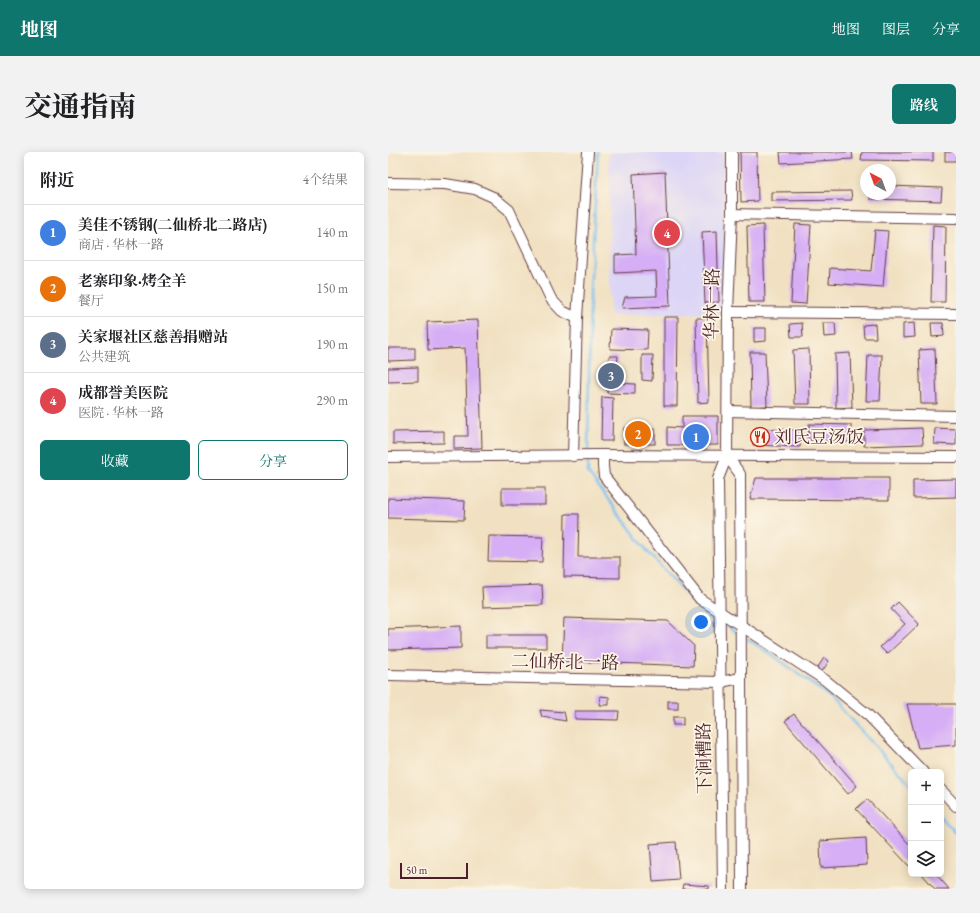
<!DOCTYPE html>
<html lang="zh">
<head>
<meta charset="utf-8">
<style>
  body { margin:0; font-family:"EB Garamond","Noto Serif SC",serif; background:#f2f2f2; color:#202124 }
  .controls { position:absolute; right:12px; bottom:12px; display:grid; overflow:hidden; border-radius:6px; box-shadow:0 2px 10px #0003 }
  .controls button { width:36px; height:36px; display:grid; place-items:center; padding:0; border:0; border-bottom:1px solid #e0e0e0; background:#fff; color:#202124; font:20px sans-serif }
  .compass { position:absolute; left:472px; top:12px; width:36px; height:36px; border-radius:50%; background:#fff; box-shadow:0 2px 10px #0003; rotate:319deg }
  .scale { position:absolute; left:12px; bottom:10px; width:68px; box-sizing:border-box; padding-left:4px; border:2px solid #4a1f2b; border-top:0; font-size:11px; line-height:14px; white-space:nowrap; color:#4a1f2b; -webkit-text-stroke:3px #fcf5e5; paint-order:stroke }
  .you { position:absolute; left:313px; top:470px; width:14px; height:14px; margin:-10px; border:3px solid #fff; border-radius:50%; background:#1a73e8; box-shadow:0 0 0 6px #1a73e833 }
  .badge { display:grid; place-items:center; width:26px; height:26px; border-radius:50%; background:#0f766e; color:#fff; font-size:13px; font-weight:700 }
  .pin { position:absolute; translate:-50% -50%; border:2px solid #fff; box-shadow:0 1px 4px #0006 }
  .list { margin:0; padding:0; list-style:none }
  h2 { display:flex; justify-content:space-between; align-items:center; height:52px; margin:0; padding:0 16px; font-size:17px }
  h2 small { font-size:13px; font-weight:400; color:#757577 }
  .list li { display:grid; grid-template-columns:26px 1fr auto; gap:12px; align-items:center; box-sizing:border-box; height:56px; padding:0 16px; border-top:1px solid #e0e0e0 }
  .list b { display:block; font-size:15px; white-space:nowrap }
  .list p { margin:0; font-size:13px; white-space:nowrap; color:#757577 }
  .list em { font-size:13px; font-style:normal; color:#757577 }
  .actions { display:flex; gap:8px; padding:12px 16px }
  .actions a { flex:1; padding:9px 0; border:1px solid #0f766e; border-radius:6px; text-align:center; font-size:14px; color:#0f766e }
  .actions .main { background:#0f766e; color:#fff }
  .icon { flex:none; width:22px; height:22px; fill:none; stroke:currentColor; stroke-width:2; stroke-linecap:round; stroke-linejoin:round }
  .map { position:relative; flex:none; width:568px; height:737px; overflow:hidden; border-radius:6px }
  header { display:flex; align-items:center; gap:24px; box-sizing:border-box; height:56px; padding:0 20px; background:#0f766e; color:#fff }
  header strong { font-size:19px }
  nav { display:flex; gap:22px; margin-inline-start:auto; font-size:14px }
  .intro { display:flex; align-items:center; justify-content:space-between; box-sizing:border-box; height:96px; padding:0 24px }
  h1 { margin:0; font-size:28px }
  .button { padding:10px 18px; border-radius:6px; background:#0f766e; color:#fff; font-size:14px; font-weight:700 }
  main { display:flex; gap:24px; padding:0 24px }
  aside { flex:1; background:#fff; border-radius:6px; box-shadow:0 2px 10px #0003 }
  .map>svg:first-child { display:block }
</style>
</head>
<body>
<header>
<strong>地图</strong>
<nav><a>地图</a><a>图层</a><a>分享</a></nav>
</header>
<div class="intro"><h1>交通指南</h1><a class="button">路线</a></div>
<main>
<aside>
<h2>附近<small>4个结果</small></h2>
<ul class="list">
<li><span class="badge" style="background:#3f7fe0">1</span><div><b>美佳不锈钢(二仙桥北二路店)</b><p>商店 · 华林一路</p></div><em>140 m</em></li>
<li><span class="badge" style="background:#e8710a">2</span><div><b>老寨印象·烤全羊</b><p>餐厅</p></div><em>150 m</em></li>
<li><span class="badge" style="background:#5c6f8a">3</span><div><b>关家堰社区慈善捐赠站</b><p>公共建筑</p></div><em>190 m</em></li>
<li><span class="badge" style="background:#e0444e">4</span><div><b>成都誉美医院</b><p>医院 · 华林一路</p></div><em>290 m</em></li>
</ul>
<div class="actions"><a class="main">收藏</a><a>分享</a></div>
</aside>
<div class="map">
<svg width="568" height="737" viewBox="0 0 568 737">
  <rect width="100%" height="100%" fill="#fcf5e5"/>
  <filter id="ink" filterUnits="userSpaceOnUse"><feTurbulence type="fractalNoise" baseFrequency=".025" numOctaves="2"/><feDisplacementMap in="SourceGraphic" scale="8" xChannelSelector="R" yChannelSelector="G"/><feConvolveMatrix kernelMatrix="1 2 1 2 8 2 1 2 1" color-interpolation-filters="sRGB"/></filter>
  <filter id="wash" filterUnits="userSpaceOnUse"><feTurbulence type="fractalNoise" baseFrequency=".012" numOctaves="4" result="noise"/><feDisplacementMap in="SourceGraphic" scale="16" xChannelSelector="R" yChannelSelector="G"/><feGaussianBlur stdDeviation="0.9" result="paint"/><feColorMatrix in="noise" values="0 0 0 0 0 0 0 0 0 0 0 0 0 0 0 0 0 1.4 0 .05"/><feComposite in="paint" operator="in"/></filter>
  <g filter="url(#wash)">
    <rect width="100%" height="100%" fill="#f1e1c2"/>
    <!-- built -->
    <path fill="#dcd5f6" d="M 221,0 L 335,0 L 337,161 L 222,163 Z"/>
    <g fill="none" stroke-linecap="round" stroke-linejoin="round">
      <!-- stream -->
      <g stroke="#79bff0" stroke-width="2.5">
        <path d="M 200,301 L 202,142 L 210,0"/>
        <path d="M 200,306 L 200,321 L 260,400 L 309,454 L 329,467"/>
        <path d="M 335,471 L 351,482"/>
        <path d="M 356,485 L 386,504 L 443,546 L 523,633"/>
        <path d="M 553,665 L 568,681"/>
      </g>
    </g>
    <g id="blocks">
      <!-- building -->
      <g fill="#d6aef6">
        <path d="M 352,0 L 369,0 L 370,49 L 353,50 Z"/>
        <path d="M 392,0 L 464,0 L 465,7 L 393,11 Z"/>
        <path d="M 474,0 L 545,0 L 545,9 L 473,8 Z"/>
        <rect x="557" y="0" width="11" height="9"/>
        <path d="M 277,20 L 282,154 L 234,156 L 237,145 L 269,144 L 268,119 L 227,121 L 227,103 L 248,102 L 245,22 Z"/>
        <path d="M 502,34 L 554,36 L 553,49 L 482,47 L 482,42 L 502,42 Z"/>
        <path d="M 463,39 L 464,48 L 383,49 L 383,40 Z"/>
        <path d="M 407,72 L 423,73 L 418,152 L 403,151 Z"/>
        <path d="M 375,73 L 377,150 L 361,150 L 359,74 Z"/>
        <path d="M 545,73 L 558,74 L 557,150 L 543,150 Z"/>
        <path d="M 487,78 L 500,79 L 495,135 L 441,131 L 442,116 L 483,119 Z"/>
        <path d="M 329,79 L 331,150 L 317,151 L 314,80 Z"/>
        <path d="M 276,165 L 290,165 L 289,254 L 276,254 Z"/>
        <path d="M 308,166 L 319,166 L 321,250 L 310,251 Z"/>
        <path d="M 90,168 L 94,296 L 66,297 L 66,284 L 80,284 L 77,196 L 40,198 L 39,170 Z"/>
        <path d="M 414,171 L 415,185 L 403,185 L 402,172 Z"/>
        <path d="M 435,171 L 447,171 L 448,184 L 436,185 Z"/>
        <path d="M 526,171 L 527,185 L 515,186 L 515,172 Z"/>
        <path d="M 543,171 L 555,171 L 556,184 L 544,185 Z"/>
        <path d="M 487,172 L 488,186 L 476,186 L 475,173 Z"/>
        <path d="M 366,176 L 378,176 L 378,189 L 366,190 Z"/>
        <path d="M 223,177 L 260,178 L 259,198 L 222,197 Z"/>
        <path d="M 0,196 L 27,196 L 27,208 L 0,209 Z"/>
        <path d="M 421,197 L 422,252 L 407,252 L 405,198 Z"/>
        <path d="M 547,197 L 549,252 L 533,252 L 531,198 Z"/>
        <path d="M 362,200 L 377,200 L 379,254 L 363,255 Z"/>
        <path d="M 462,201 L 464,255 L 448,256 L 447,202 Z"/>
        <path d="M 254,203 L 265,203 L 264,229 L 254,228 Z"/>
        <path d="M 480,203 L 494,203 L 492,249 L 478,249 Z"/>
        <path d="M 221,204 L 230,204 L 228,231 L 247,232 L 247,242 L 219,241 Z"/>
        <path d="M 30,215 L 30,229 L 0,230 L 0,216 Z"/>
        <path d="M 214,245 L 225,246 L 224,289 L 213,289 Z"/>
        <path d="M 294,264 L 330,264 L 330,293 L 279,293 L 279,275 L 294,276 Z"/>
        <path d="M 421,272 L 463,273 L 463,290 L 420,288 Z"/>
        <rect x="236" y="276" width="31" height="16"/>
        <path d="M 534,276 L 535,292 L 476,294 L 476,278 Z"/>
        <path d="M 547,276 L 568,277 L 568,293 L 546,292 Z"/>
        <path d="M 366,277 L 413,278 L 412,295 L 365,293 Z"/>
        <path d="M 56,279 L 56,291 L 5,292 L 5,280 Z"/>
        <path d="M 368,326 L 501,326 L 501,348 L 362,347 Z"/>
        <path d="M 568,327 L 568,345 L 525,346 L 525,328 Z"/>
        <rect x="114" y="336" width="43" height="17"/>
        <path d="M 0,346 L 77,349 L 76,368 L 0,366 Z"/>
        <path d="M 177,362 L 191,362 L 190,405 L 232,405 L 232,426 L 176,425 Z"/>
        <path d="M 101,384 L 155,385 L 154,410 L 100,409 Z"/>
        <path d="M 154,433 L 155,453 L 95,455 L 94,435 Z"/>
        <path d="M 510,450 L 531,472 L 499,502 L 492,495 L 517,472 L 503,457 Z"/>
        <path d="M 176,466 L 280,469 L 306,494 L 305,514 L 174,509 Z"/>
        <path d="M 73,474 L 73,496 L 0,498 L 0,477 Z"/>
        <rect x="98" y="483" width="60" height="13"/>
        <path d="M 436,506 L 441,509 L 433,521 L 428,518 Z"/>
        <path d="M 212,544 L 221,545 L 221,553 L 211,553 Z"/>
        <rect x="280" y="549" width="10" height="8"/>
        <path d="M 519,552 L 568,552 L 568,593 L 530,596 Z"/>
        <path d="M 152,558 L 176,560 L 178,569 L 154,565 Z"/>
        <path d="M 187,559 L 231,559 L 230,568 L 187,567 Z"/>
        <path d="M 406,562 L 469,634 L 460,642 L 397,569 Z"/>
        <rect x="285" y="565" width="10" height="8"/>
        <path d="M 479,647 L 523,694 L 523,712 L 521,714 L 468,657 Z"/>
        <path d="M 478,686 L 479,713 L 433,716 L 432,689 Z"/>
        <path d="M 288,690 L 291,728 L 265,730 L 262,692 Z"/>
        <path d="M 534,722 L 548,722 L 561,737 L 547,737 Z"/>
        <path d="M 295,732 L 321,734 L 321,737 L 294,737 Z"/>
      </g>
    </g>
  </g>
  <g filter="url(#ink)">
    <use href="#blocks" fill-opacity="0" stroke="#633c42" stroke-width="1"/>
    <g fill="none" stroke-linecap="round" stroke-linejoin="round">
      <!-- minor casing -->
      <g stroke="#633c42" stroke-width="12">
        <g id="minor">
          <path d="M 0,31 L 57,32 L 87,37 L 105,45 L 121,58 L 163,147 L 174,159 L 189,166"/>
          <path d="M 344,62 L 568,66"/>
          <path d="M 340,160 L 568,162"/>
          <path d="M 340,259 L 568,264"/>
          <path d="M 215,303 L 215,314 L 216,324 L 312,447 L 437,528 L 480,563 L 535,620"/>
          <path d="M 185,304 L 189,166 L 200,0"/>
          <path d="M 339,304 L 352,322 L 354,737"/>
          <path d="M 0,305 L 211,303 L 568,305"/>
          <path d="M 0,523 L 332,530 L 353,526"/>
          <path d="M 553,638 L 568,654"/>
          <path d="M 335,737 L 330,327 L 339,304 L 340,160 L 344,62 L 344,0"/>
        </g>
      </g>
      <!-- minor -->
      <use href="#minor" stroke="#fff" stroke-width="10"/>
    </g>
  </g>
  <!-- icons -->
  <defs>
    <g id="restaurant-ring" transform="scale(1)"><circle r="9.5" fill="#fcf5e5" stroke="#c8321e" stroke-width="1.5"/><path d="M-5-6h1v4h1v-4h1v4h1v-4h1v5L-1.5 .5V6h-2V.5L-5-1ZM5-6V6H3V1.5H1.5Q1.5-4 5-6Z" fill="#c8321e"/></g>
  </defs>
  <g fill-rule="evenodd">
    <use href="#restaurant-ring" x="372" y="285"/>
  </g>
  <g text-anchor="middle" stroke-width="3.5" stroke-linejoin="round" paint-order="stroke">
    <!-- street labels -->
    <g font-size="18" fill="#4a1f2b" stroke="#fcf5e5">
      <text transform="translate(324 152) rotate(-89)" y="6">华林一路</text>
      <text transform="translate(177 510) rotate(1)" y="6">二仙桥北一路</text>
      <text transform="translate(316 606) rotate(-91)" y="6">下涧槽路</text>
    </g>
    <!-- poi labels -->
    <g font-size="18" fill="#4a1f2b" stroke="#fcf5e5" text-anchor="start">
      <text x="386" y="291">刘氏豆汤饭</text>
    </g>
  </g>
</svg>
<div class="controls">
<button>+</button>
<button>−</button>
<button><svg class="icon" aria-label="layers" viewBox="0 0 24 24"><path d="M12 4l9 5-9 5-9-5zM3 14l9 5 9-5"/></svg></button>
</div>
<svg class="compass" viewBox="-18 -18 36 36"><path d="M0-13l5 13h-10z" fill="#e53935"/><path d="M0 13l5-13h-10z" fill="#757577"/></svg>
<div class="scale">50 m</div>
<div class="you"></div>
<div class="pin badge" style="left:308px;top:285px;background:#3f7fe0">1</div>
<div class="pin badge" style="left:250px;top:282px;background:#e8710a">2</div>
<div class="pin badge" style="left:223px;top:224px;background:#5c6f8a">3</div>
<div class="pin badge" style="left:279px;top:81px;background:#e0444e">4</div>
</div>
</main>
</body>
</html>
